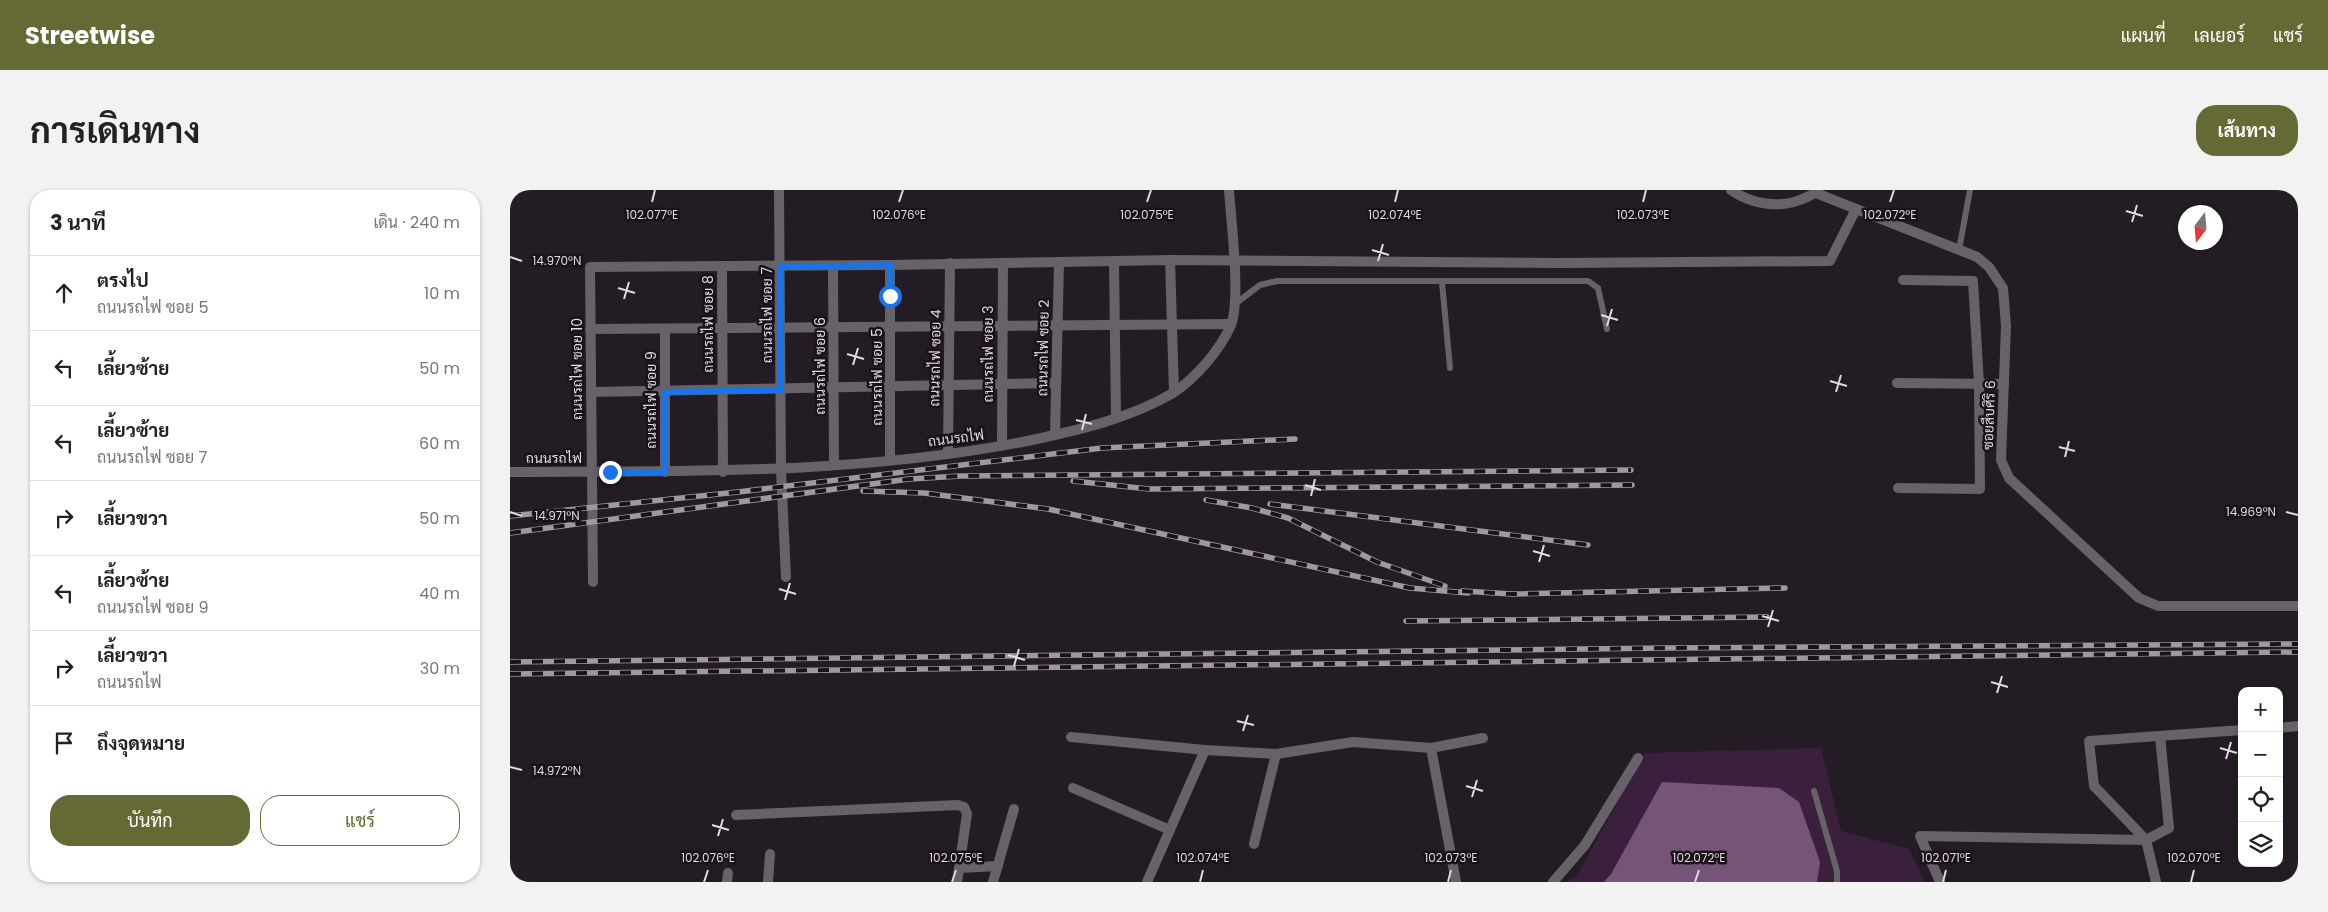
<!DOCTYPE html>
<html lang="th">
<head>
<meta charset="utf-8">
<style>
  body { margin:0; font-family:Poppins,Sarabun,sans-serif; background:#f2f2f2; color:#222 }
  .controls { position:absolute; right:15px; bottom:15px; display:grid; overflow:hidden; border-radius:10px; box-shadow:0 1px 4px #0004 }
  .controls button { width:45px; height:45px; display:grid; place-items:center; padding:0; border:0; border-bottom:1px solid #e0e0e0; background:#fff; color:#222; font:25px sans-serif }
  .compass { position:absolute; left:1668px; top:15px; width:45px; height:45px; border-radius:50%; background:#fff; box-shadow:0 1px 4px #0004; rotate:196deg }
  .stop { position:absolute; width:15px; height:15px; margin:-11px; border:4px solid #1a73e8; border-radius:50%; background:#fff }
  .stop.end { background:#1a73e8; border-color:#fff; box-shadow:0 1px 5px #0008 }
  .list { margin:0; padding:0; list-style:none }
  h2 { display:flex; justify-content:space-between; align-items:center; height:65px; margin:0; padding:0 20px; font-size:21px }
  h2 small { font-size:16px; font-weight:400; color:#767676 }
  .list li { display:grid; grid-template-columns:32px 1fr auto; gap:15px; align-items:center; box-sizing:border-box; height:75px; padding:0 20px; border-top:1px solid #e0e0e0 }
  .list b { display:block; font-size:19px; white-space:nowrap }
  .list p { margin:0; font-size:16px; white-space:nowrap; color:#767676 }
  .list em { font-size:16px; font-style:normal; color:#767676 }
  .actions { display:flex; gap:10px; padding:15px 20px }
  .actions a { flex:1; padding:11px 0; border:1px solid #656a34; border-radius:20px; text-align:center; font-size:18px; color:#656a34 }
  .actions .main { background:#656a34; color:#fff }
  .icon { flex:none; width:28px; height:28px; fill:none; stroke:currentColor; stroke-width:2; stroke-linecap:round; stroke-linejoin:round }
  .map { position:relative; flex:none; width:1788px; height:692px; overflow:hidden; border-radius:20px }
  header { display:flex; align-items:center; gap:30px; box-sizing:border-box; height:70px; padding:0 25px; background:#656a34; color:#fff }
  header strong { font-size:24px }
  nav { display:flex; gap:28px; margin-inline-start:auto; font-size:18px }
  .intro { display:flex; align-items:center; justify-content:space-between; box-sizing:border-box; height:120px; padding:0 30px }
  h1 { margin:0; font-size:35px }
  .button { padding:12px 22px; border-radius:20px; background:#656a34; color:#fff; font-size:18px; font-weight:700 }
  main { display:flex; gap:30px; padding:0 30px }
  aside { flex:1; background:#fff; border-radius:20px; box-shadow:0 1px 4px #0004 }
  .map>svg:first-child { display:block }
</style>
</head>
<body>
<header>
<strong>Streetwise</strong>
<nav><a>แผนที่</a><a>เลเยอร์</a><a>แชร์</a></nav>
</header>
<div class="intro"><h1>การเดินทาง</h1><a class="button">เส้นทาง</a></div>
<main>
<aside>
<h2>3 นาที<small>เดิน · 240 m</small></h2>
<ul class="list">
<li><svg class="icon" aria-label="ahead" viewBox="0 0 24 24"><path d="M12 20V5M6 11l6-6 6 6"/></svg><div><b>ตรงไป</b><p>ถนนรถไฟ ซอย 5</p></div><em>10 m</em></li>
<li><svg class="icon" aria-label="left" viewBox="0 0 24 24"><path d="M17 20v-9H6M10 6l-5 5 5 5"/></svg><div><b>เลี้ยวซ้าย</b></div><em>50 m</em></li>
<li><svg class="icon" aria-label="left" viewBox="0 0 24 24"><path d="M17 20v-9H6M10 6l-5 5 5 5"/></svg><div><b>เลี้ยวซ้าย</b><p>ถนนรถไฟ ซอย 7</p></div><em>60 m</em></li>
<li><svg class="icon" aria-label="right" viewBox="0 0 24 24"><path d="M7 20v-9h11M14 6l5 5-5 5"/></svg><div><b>เลี้ยวขวา</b></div><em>50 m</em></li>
<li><svg class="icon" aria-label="left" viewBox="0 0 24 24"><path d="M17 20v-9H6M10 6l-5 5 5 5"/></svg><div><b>เลี้ยวซ้าย</b><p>ถนนรถไฟ ซอย 9</p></div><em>40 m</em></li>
<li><svg class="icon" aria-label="right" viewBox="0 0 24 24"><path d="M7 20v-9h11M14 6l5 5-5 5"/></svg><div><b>เลี้ยวขวา</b><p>ถนนรถไฟ</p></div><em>30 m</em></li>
<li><svg class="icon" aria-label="arrive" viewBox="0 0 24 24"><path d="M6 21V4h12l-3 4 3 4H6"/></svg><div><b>ถึงจุดหมาย</b></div></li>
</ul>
<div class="actions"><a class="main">บันทึก</a><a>แชร์</a></div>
</aside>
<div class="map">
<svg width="1788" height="692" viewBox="0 0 1788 692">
  <rect width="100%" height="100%" fill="#241c24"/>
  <!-- green -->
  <path fill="#3a203c" d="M 1311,558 L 1331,641 L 1399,659 L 1415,692 L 1057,692 L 1068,684 L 1135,563 Z"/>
  <!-- water -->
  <path fill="#765479" d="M 1152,592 L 1269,598 L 1289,612 L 1310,672 L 1307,692 L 1094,692 L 1101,684 Z"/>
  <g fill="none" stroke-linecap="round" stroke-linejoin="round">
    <!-- lane -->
    <g stroke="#676267" stroke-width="6">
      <path d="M 1449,60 L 1460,0"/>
      <path d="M 932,92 L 940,178"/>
      <path d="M 725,114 L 750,95 L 767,91 L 1078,91 L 1088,98 L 1097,139"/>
      <path d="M 1304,601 L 1327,681 L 1327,692"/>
    </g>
    <!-- street -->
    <g stroke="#676267" stroke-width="10">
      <path d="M 269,0 L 271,280 L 276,387"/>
      <path d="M 1221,0 C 1243,15 1271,19 1295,8 C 1300,6 1304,4 1308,0"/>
      <path d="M 1306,3 L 1467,67 L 1479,77 L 1493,98 L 1496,136 L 1491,270 L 1499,288 L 1629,408 L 1648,416 L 1788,416"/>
      <path d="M 660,70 L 664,202"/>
      <path d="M 604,71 L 606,227"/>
      <path d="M 212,76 L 213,282"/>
      <path d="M 323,76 L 324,275"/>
      <path d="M 80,139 L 721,134"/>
      <path d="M 155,139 L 155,282"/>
      <path d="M 1387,193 L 1494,194"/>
      <path d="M 81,202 L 546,193"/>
      <path d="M 545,245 L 549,72"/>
      <path d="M 492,256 L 493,73"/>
      <path d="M 438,264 L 440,73"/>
      <path d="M 380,269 L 380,75"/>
      <path d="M 0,282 C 174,281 350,285 522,250 C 569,240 621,228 663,203 C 686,188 710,160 721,135 C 731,109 721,31 719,0"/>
      <path d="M 1388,298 L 1470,299 L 1469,194 L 1463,91 L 1393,90"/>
      <path d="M 83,392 L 80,77 L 380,75 L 660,70 L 1051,73 L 1320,71 L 1346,19"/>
      <path d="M 1769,538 L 1788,536"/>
      <path d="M 561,547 L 695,560 L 766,564 L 843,552 L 921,558 L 973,548"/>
      <path d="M 921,558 L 946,692"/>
      <path d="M 563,598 L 660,640"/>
      <path d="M 226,625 L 448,615 L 454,617 L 457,624 L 447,692"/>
      <path d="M 744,654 L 766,564"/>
      <path d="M 450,678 L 488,676"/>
      <path d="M 217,692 L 218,683"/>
      <path d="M 258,692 L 260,664"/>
      <path d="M 483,692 L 504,619"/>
      <path d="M 637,692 L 695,560"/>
      <path d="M 1043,692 L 1075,655 L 1128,568"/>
      <path d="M 1430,692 L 1410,646 L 1636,650 L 1659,638 L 1650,546"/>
      <path d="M 1646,692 L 1636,650 L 1584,596 L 1579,551 L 1732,540"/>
    </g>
    <!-- rail casing -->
    <g stroke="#9f989f" stroke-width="5.5">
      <g id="rail">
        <path d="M 563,291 L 639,299 L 1122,295"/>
        <path d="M 353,301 L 414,303 L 538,319 L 900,398 L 958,403"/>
        <path d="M 696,310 L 742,318 L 778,328 L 867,372 L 935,396"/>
        <path d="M 760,314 L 1078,355"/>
        <path d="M 0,326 L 228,302 L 592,258 L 785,249"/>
        <path d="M 0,343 L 399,289 L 451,286 L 1121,280"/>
        <path d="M 952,401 L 1002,404 L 1275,398"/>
        <path d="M 896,431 L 1257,427"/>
        <path d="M 0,472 L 1156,458 L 1788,454"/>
        <path d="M 0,484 L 1788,462"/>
      </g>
    </g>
    <!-- rail -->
    <use href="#rail" stroke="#1a121b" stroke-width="4" stroke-dasharray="11" stroke-linecap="butt"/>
  </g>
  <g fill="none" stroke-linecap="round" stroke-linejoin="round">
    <!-- route -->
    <path stroke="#1a73e8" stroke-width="6" d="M 100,282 L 155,282 L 155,202 L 271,200 L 270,77 L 380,75 L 380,106"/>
  </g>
  <!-- ticks -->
  <path fill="none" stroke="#dfd9df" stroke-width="2" d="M 142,12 L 145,0M 389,12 L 393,0M 637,12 L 641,0M 885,12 L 888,0M 1133,12 L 1136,0M 1380,12 L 1384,0M 1616,21 L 1633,26M 1622,32 L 1627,15M 862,60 L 879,65M 0,67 L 12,71M 868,71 L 873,54M 108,98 L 125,103M 114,109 L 119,92M 1091,125 L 1108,130M 1097,136 L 1102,119M 337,164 L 354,169M 343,175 L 348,158M 1320,191 L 1337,196M 1326,202 L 1331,185M 566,230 L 582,234M 572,240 L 576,224M 1549,257 L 1565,261M 1555,267 L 1559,251M 795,295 L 811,300M 801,306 L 805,289M 0,322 L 12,326M 1776,322 L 1788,325M 1023,361 L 1040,366M 1029,372 L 1034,355M 269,399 L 286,404M 275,410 L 280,393M 1252,426 L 1269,431M 1258,437 L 1263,420M 498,465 L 515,470M 504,476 L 509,459M 1481,492 L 1498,497M 1487,503 L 1492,486M 727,531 L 744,535M 733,541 L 738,525M 1710,558 L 1727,563M 1716,569 L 1721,552M 0,577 L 12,580M 956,596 L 973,601M 962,607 L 967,590M 202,635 L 219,640M 208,646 L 213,629M 194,692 L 198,680M 442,692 L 446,680M 690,692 L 693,680M 938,692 L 941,680M 1185,692 L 1189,680M 1433,692 L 1436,680M 1681,692 L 1684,680"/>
  <g text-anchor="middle" stroke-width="5" stroke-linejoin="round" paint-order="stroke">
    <!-- street labels -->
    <g font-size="14" fill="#dfd9df" stroke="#1a121b">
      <text transform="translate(257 125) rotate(-90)" y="5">ถนนรถไฟ ซอย 7</text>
      <text transform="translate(198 134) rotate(-90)" y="5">ถนนรถไฟ ซอย 8</text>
      <text transform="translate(533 158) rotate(-89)" y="5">ถนนรถไฟ ซอย 2</text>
      <text transform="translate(478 164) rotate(-90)" y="5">ถนนรถไฟ ซอย 3</text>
      <text transform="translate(425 168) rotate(-89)" y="5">ถนนรถไฟ ซอย 4</text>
      <text transform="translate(310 176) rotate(-90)" y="5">ถนนรถไฟ ซอย 6</text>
      <text transform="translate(67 179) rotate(-90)" y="5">ถนนรถไฟ ซอย 10</text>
      <text transform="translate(367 187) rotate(-90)" y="5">ถนนรถไฟ ซอย 5</text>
      <text transform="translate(141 210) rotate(-90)" y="5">ถนนรถไฟ ซอย 9</text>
      <text transform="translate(1479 225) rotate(-88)" y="5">ซอยสืบศิริ 6</text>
      <text transform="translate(446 248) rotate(-7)" y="5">ถนนรถไฟ</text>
      <text x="44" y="273">ถนนรถไฟ</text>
    </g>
  </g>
  <g font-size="12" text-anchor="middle" fill="#dfd9df" stroke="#1a121b" stroke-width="5" stroke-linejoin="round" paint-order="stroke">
    <text x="142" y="29">102.077°E</text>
    <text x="389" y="29">102.076°E</text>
    <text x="637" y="29">102.075°E</text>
    <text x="885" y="29">102.074°E</text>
    <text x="1133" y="29">102.073°E</text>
    <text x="1380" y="29">102.072°E</text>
    <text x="47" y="75">14.970°N</text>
    <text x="1741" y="326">14.969°N</text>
    <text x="47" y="330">14.971°N</text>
    <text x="47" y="585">14.972°N</text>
    <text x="198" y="672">102.076°E</text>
    <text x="446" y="672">102.075°E</text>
    <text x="693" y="672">102.074°E</text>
    <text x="941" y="672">102.073°E</text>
    <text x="1189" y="672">102.072°E</text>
    <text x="1436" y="672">102.071°E</text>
    <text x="1684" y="672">102.070°E</text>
  </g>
</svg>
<div class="controls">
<button>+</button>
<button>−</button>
<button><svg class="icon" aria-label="locate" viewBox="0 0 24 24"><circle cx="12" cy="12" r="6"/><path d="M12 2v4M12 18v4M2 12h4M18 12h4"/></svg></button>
<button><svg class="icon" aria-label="layers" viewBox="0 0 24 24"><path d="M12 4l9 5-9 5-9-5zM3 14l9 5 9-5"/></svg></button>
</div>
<svg class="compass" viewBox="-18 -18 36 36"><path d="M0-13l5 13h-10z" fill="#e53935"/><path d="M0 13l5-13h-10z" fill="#767676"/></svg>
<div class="stop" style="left:380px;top:106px"></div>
<div class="stop end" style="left:100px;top:282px"></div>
</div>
</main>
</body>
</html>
